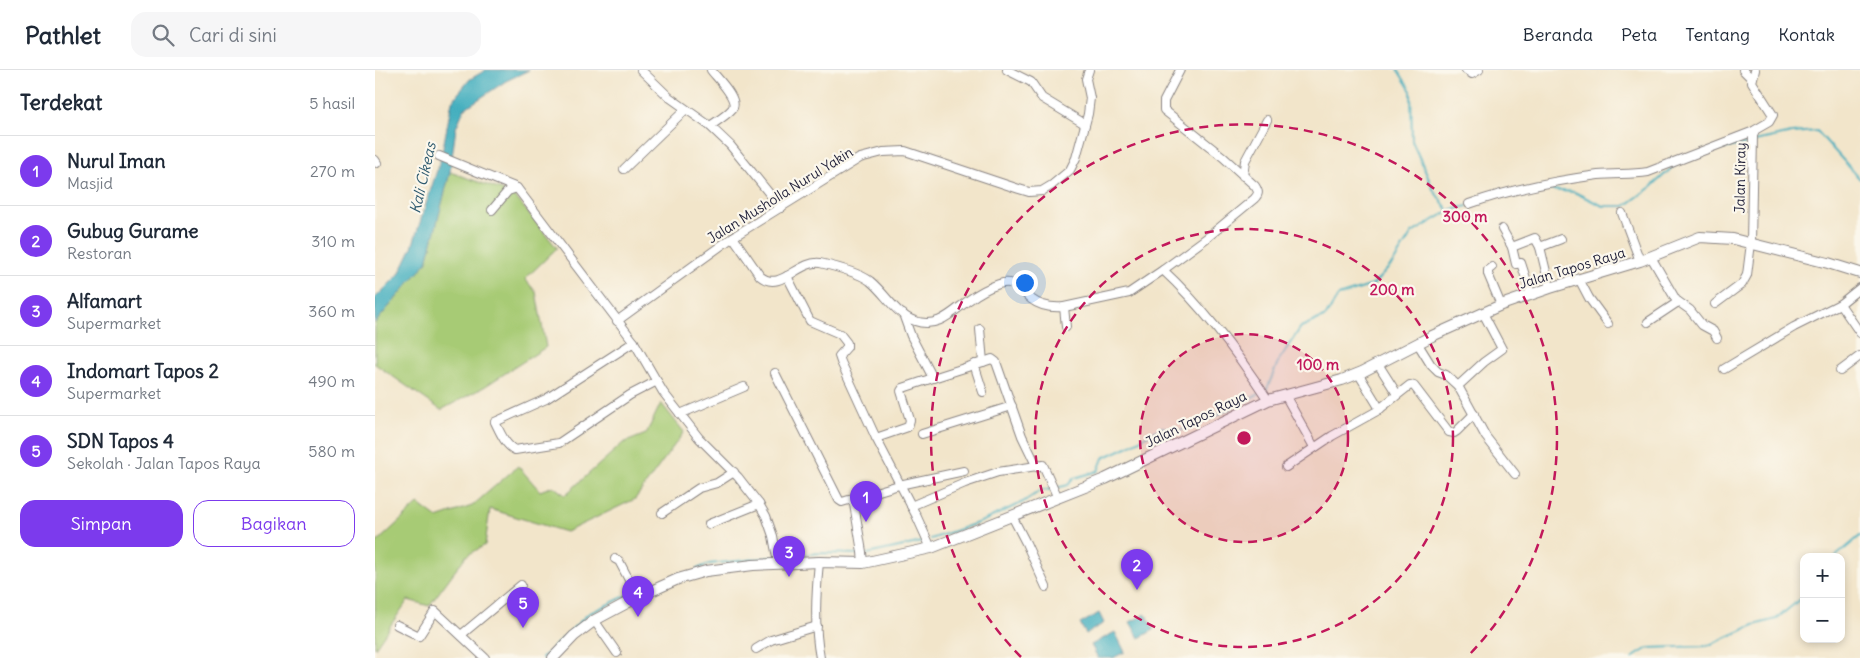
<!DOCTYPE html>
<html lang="id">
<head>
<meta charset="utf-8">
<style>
  body { margin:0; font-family:Delius,sans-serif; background:#f6f6f7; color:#1f2937 }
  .controls { position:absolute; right:15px; bottom:15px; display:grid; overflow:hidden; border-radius:10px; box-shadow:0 2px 8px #0003 }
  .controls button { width:45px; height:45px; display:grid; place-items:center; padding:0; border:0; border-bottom:1px solid #e0e1e3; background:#fff; color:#1f2937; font:25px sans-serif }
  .you { position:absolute; left:649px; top:212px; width:18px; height:18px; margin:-12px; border:4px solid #fff; border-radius:50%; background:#1a73e8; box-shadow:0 0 0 8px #1a73e833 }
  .badge { display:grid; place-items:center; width:32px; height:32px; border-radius:50%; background:#7c3aed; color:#fff; font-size:16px; font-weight:700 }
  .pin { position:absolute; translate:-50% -41px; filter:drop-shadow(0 1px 2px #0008) }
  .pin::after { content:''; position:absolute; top:26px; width:18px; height:15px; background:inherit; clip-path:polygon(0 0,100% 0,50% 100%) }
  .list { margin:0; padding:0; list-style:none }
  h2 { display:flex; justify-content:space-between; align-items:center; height:65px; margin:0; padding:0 20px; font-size:21px }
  h2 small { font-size:16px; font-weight:400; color:#747a83 }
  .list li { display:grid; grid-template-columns:32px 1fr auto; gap:15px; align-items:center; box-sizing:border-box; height:70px; padding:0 20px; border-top:1px solid #e0e1e3 }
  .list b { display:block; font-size:19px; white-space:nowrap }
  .list p { margin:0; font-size:16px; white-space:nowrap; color:#747a83 }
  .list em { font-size:16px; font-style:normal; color:#747a83 }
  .actions { display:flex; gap:10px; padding:15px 20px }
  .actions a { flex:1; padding:11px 0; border:1px solid #7c3aed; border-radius:15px; text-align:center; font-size:18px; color:#7c3aed }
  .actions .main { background:#7c3aed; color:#fff }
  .icon { flex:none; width:28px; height:28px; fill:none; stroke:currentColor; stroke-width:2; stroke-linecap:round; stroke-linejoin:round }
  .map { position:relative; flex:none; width:1485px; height:588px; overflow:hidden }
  header { display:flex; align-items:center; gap:30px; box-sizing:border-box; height:70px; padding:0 25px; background:#fff; border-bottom:1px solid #e0e1e3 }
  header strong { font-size:24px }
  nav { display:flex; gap:28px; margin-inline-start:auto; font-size:18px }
  .search { width:350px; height:45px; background:#f6f6f7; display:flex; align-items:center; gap:12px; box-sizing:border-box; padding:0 18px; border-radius:15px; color:#747a83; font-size:19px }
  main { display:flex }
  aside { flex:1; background:#fff }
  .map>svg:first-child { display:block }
</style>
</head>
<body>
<header>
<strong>Pathlet</strong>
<div class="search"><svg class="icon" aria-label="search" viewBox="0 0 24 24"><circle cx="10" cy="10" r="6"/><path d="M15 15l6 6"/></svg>Cari di sini</div>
<nav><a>Beranda</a><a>Peta</a><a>Tentang</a><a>Kontak</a></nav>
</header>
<main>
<aside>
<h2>Terdekat<small>5 hasil</small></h2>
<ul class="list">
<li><span class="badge">1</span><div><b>Nurul Iman</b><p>Masjid</p></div><em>270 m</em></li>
<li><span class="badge">2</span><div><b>Gubug Gurame</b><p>Restoran</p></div><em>310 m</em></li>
<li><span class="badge">3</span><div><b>Alfamart</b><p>Supermarket</p></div><em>360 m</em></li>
<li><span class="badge">4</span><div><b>Indomart Tapos 2</b><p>Supermarket</p></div><em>490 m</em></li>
<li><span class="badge">5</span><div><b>SDN Tapos 4</b><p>Sekolah · Jalan Tapos Raya</p></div><em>580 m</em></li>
</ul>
<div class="actions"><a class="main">Simpan</a><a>Bagikan</a></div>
</aside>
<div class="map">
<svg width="1485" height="588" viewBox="0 0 1485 588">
  <rect width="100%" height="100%" fill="#fbf7ec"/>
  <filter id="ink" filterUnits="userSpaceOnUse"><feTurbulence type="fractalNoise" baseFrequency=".02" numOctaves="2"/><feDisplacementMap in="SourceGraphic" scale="10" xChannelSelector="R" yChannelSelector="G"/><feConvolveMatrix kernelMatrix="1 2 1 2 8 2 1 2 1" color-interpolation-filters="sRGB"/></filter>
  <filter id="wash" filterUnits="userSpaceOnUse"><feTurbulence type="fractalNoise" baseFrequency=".0096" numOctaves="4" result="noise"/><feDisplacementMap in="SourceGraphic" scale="20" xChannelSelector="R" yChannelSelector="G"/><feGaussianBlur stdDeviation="1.12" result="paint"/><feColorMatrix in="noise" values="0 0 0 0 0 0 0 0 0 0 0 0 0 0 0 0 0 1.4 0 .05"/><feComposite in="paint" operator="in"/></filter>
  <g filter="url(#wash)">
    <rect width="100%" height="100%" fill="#f2e5ca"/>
    <!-- green -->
    <g fill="#a7cb75" stroke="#647658">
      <path d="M 75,102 L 138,124 L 182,178 L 150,209 L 161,222 L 171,277 L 109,317 L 66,340 L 0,294 L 0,253 L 52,192 Z"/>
      <path d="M 286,333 L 309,362 L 260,429 L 191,462 L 115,439 L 110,475 L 91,486 L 54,536 L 33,530 L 0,578 L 0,474 L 43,434 L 62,448 L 97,436 L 143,396 L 165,421 L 178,416 L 190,425 L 248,373 L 271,364 Z"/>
    </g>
    <!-- water -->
    <g fill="#40adbe" stroke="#31687c">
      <path d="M 111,0 L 154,0 L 131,11 L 89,39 L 81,58 L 75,102 L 52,192 L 0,253 L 0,228 L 24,204 L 37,177 L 66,88 L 77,31 L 95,9 Z"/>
      <path d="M 724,543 L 729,553 L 711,564 L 705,554 Z"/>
      <path d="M 771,544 L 779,560 L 764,568 L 755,552 Z"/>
      <path d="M 740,562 L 750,582 L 738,588 L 723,588 L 716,575 Z"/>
    </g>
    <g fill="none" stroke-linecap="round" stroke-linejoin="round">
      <!-- stream -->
      <g stroke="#40adbe" stroke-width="2">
        <path d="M 1023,0 L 1036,21 L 1037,71 L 1059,121 L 1074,141"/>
        <path d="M 1380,71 L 1417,63 L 1442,61 L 1485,109"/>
        <path d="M 1333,82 L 1375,73"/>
        <path d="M 1162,119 L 1199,122 L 1228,136 L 1250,136 L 1276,117 L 1301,94"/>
        <path d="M 891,321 L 904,290 L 926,257 L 951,246 L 963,226 L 998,215 L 1018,193 L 1037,163 L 1074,141 L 1092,136"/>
        <path d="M 681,418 L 693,415 L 699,408 L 723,401 L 728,388 L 756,375 L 787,357 L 802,361 L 818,357 L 886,323"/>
        <path d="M 556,469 L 608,451 L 648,432 L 665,421 L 677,419"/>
        <path d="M 492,484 L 547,472"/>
        <path d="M 403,486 L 446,483 L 483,484"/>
        <path d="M 1460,487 L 1485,466"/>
        <path d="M 322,499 L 334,494 L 398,487"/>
        <path d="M 263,520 L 289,510"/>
        <path d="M 167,588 L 213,544 L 259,522"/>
        <path d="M 1257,588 L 1273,578 L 1332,576 L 1379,555 L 1401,549 L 1429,526"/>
      </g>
    </g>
  </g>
  <g filter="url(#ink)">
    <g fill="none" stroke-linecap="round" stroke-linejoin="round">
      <!-- minor casing -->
      <g stroke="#8a8482" stroke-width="10">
        <g id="minor">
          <path d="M 266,0 L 294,27 L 335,56 L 355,75 L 406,138"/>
          <path d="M 632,0 L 656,12 L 667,28 L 710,54"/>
          <path d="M 805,0 L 789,31 L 789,40 L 848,87 L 880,116 C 884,122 884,124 879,129 L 833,167 L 788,200 C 828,237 863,284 893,330"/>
          <path d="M 1091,0 L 1097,4 L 1104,0"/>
          <path d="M 1368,0 L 1377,9"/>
          <path d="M 335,56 C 342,51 351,46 357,39 C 365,30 342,8 336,0"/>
          <path d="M 64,86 L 142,118 L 259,272 L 288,322 L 324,368 L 363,407 L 384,434 L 391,446 L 398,466 L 403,493"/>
          <path d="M 0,90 L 2,93"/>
          <path d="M 249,99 L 310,40"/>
          <path d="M 868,106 L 870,91 L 892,50"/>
          <path d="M 1094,134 C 1136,119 1178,111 1223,105 C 1240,103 1256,105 1273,102 L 1379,61"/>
          <path d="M 117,140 L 133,121 L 142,118"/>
          <path d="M 1247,143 L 1265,191"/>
          <path d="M 1127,159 L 1137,177 L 1141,194 L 1146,193 L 1156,224"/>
          <path d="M 358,167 L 385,206 C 405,223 424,190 445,193 C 458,196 484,203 495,211 C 511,224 520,244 540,251 C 563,259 577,242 594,230 C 602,224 615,217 624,214 C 641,209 645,220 656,229 C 665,236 678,238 689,237 L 754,223 L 788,200"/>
          <path d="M 1137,177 L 1160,168 L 1165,177"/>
          <path d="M 1276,187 L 1301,230 L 1315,240 L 1327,255 L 1338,261 L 1342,268"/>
          <path d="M 1117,197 L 1113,200 L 1113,204 L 1126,235"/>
          <path d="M 412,206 L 435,251 L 465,264 L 472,273 L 472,277 L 464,286 L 466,292 L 501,368 L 541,445 L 556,478"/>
          <path d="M 1204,209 L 1214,228 L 1233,254"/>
          <path d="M 1175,218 L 1165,177 L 1186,169"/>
          <path d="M 1340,234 L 1367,214 L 1372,205 L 1376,173 L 1378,65 L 1380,60 L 1394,52 L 1398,45 L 1377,12 L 1380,0"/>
          <path d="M 1465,234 L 1485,263"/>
          <path d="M 689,237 L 691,257"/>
          <path d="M 528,244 L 536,266 L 558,308 L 608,292 L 605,259"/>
          <path d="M 242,251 L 358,167 L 485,88 L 508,82 L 530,81 L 644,119 L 654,122 L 667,121 L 677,115 L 695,100 L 701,88 L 713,44 L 715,28 L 711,9 L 714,0"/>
          <path d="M 1273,252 L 1303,232"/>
          <path d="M 259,272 L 171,329 L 120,352 C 125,362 130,375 140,380 L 184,373 L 255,325 L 282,311"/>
          <path d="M 1043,274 L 1056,295 L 1063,302 L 1071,305 L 1083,316 L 1111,367 L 1140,404"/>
          <path d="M 608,292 L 617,289 L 621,292 L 647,366 L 662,397"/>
          <path d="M 599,294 L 608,322"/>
          <path d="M 1003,294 L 1022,324"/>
          <path d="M 1349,299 L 1419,257 L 1465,234 L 1485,218"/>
          <path d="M 1465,301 L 1485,286"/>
          <path d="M 400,303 L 464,430 L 467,432 L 524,415 L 589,401"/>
          <path d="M 983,303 L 1005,339"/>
          <path d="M 1083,316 L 1109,292 L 1127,279 L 1108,243"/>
          <path d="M 910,325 L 939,377"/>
          <path d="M 305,344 L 369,317"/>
          <path d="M 547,364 L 637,336"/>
          <path d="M 501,368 L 533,357 L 535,350 L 526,321 L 528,318 L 558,308"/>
          <path d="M 911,397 L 957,366 L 1002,341 L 1035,315 L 1039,316 L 1074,362 L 1079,363 L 1082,361 L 1099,344"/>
          <path d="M 478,428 L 487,482 L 488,493"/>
          <path d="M 536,436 L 590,413 L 623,402 L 668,395 L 683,428"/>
          <path d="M 287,443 L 324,418 L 342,413 L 359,402"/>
          <path d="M 637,446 L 651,473 L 671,517"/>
          <path d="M 334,454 L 384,434"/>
          <path d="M 240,489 L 244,491 L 263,527"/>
          <path d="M 444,492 C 441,524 439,556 445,588"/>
          <path d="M 219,550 L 242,583"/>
          <path d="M 22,555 L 44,566 L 60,541 L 110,588"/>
          <path d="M 86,565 L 146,515"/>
          <path d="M 381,579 L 396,570 L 442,556"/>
        </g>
      </g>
      <!-- major casing -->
      <g stroke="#8a8482" stroke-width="12">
        <path id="major" d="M 178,588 L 199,566 L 220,550 L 263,527 L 303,509 L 331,501 L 378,495 L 444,492 L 488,493 L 556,478 L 730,409 L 893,330 L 967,310 L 987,302 L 1057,266 L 1126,235 L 1175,218 L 1265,191 L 1325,167 L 1358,169 L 1453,193 L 1485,203"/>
      </g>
      <!-- minor -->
      <use href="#minor" stroke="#fff" stroke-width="8"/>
      <!-- major -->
      <use href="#major" stroke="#fff" stroke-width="10"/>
    </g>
  </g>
  <!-- distance rings -->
  <circle cx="869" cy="368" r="104" fill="#c2185b" fill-opacity=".12"/>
  <g fill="none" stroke="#c2185b" stroke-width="2.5" stroke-dasharray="9 6">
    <circle cx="869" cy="368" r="104"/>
    <circle cx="869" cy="368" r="209"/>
    <path d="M646 587A313 313 0 1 1 1092 587"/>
  </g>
  <g text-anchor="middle" stroke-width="4.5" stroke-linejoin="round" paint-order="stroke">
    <!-- street labels -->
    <g font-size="14" fill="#22223b" stroke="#fbf7ec">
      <text transform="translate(1365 108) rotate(-89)" y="5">Jalan Kiray</text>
      <text transform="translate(405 125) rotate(-32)" y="5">Jalan Musholla Nurul Yakin</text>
      <text transform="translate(1197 198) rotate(-17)" y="5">Jalan Tapos Raya</text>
      <text transform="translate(821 349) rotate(-26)" y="5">Jalan Tapos Raya</text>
    </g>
    <!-- water labels -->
    <g font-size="15" font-style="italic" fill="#2e5a6f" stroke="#fbf7ec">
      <text transform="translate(48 108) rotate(-77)" y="5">Kali Cikeas</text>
    </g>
  </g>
  <circle cx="869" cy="368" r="8" fill="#c2185b" stroke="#fbf7ec" stroke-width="2.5"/>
  <g font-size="15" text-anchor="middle" font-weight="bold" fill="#c2185b" stroke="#fbf7ec" stroke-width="4.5" stroke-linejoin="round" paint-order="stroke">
    <text x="1090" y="152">300 m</text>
    <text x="1017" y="225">200 m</text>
    <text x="943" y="300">100 m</text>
  </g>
</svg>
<div class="controls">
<button>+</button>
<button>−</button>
</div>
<div class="you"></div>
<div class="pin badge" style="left:491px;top:452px">1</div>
<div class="pin badge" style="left:762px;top:520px">2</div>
<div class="pin badge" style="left:414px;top:507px">3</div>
<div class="pin badge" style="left:263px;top:547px">4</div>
<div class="pin badge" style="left:148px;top:558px">5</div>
</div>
</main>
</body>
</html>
